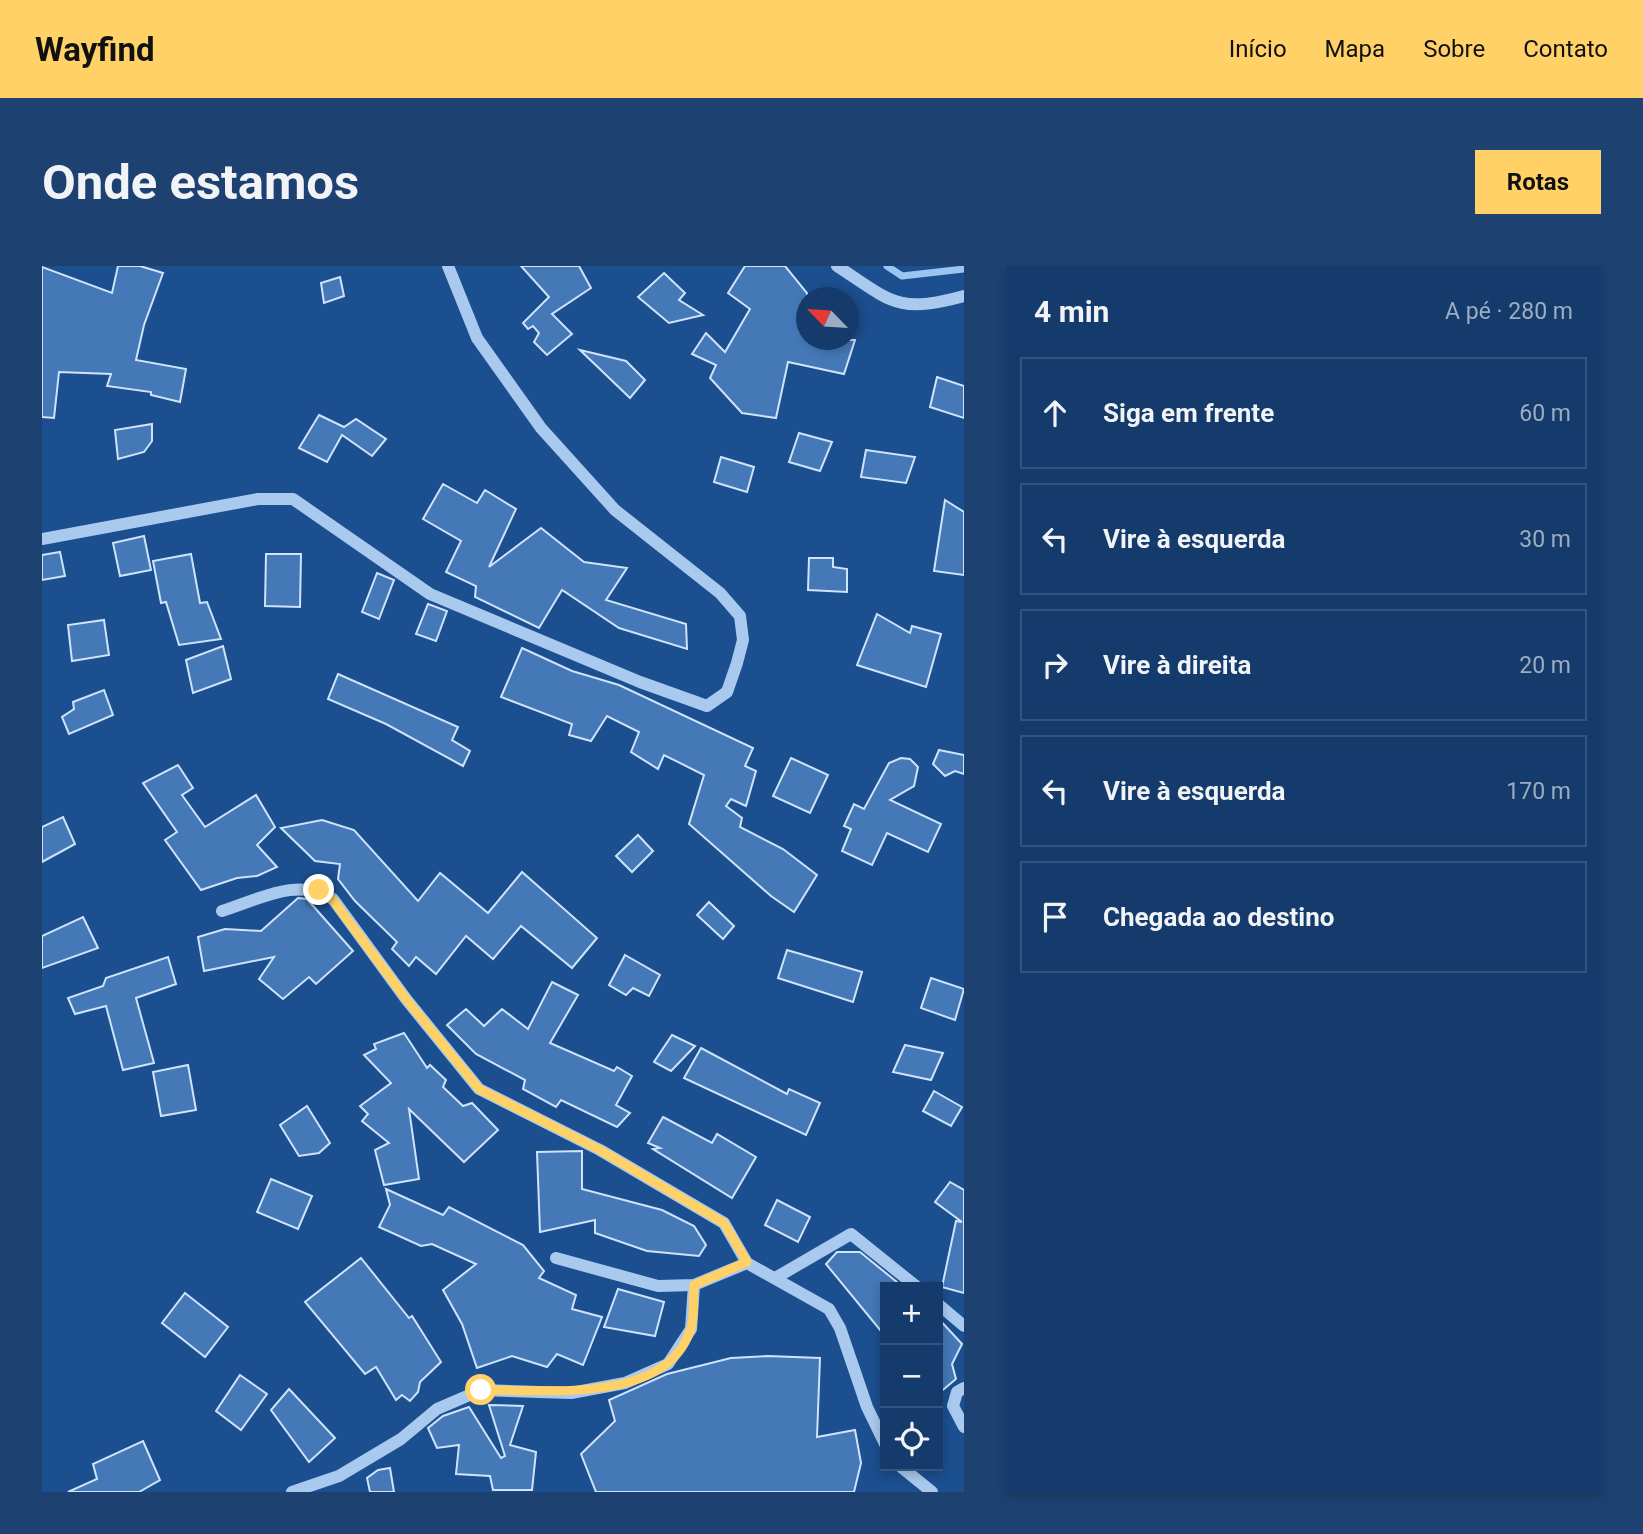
<!DOCTYPE html>
<html lang="pt">
<head>
<meta charset="utf-8">
<style>
  body { margin:0; font-family:Roboto,sans-serif; background:#1d4271; color:#f1f3f6 }
  .controls { position:absolute; right:21px; bottom:21px; display:grid; overflow:hidden; border-radius:0px; box-shadow:0 4px 10px #0003 }
  .controls button { width:63px; height:63px; display:grid; place-items:center; padding:0; border:0; border-bottom:2px solid #33557e; background:#143b6b; color:#f1f3f6; font:35px sans-serif }
  .compass { position:absolute; left:754px; top:21px; width:63px; height:63px; border-radius:50%; background:#143b6b; box-shadow:0 4px 10px #0003; rotate:295deg }
  .stop { position:absolute; width:21px; height:21px; margin:-16px; border:5px solid #ffd166; border-radius:50%; background:#fff }
  .stop.end { background:#ffd166; border-color:#fff; box-shadow:0 2px 7px #0008 }
  .list { margin:0; padding:0; list-style:none }
  h2 { display:flex; justify-content:space-between; align-items:center; height:91px; margin:0; padding:0 28px; font-size:30px }
  h2 small { font-size:23px; font-weight:400; color:#9dadc1 }
  .list li { display:grid; grid-template-columns:46px 1fr auto; gap:21px; align-items:center; box-sizing:border-box; height:112px; margin:0 14px 14px; padding:0 14px; border:2px solid #33557e; border-radius:0px }
  .list b { display:block; font-size:26px; white-space:nowrap }
  .list em { font-size:23px; font-style:normal; color:#9dadc1 }
  .icon { flex:none; width:38px; height:38px; fill:none; stroke:currentColor; stroke-width:2; stroke-linecap:round; stroke-linejoin:round }
  .map { position:relative; flex:none; width:922px; height:1226px; overflow:hidden; border-radius:0px }
  header { display:flex; align-items:center; gap:42px; box-sizing:border-box; height:98px; padding:0 35px; background:#ffd166; color:#111 }
  header strong { font-size:33px }
  nav { display:flex; gap:38px; margin-inline-start:auto; font-size:24px }
  .intro { display:flex; align-items:center; justify-content:space-between; box-sizing:border-box; height:168px; padding:0 42px }
  h1 { margin:0; font-size:49px }
  .button { padding:18px 32px; border-radius:0px; background:#ffd166; color:#111; font-size:24px; font-weight:700 }
  main { display:flex; gap:42px; padding:0 42px }
  aside { flex:1; background:#143b6b; border-radius:0px; box-shadow:0 4px 10px #0003 }
  .map>svg:first-child { display:block }
</style>
</head>
<body>
<header>
<strong>Wayfind</strong>
<nav><a>Início</a><a>Mapa</a><a>Sobre</a><a>Contato</a></nav>
</header>
<div class="intro"><h1>Onde estamos</h1><a class="button">Rotas</a></div>
<main>
<div class="map">
<svg width="922" height="1226" viewBox="0 0 922 1226">
  <rect width="100%" height="100%" fill="#1b4f8f"/>
  <g fill="none" stroke-linecap="round" stroke-linejoin="round">
    <!-- stream -->
    <path stroke="#9cc4f0" stroke-width="7" d="M 845,0 L 860,10 L 922,3"/>
  </g>
  <!-- building -->
  <g fill="#4478b7" stroke="#cfe3fa" stroke-width="2">
    <path d="M 76,0 L 98,0 L 121,7 L 102,59 L 94,94 L 144,103 L 138,136 L 109,129 L 109,126 L 65,120 L 69,108 L 17,106 L 12,152 L 0,151 L 0,1 L 70,27 Z"/>
    <path d="M 479,0 L 537,0 L 549,22 L 510,48 L 530,68 L 505,89 L 492,76 L 497,67 L 491,60 L 486,63 L 481,57 L 507,31 Z"/>
    <path d="M 703,0 L 743,0 L 765,27 L 765,74 L 813,74 L 802,108 L 746,96 L 734,152 L 700,147 L 668,112 L 674,99 L 650,88 L 664,67 L 683,86 L 708,43 L 686,27 Z"/>
    <path d="M 622,7 L 643,27 L 637,34 L 661,49 L 627,57 L 596,31 Z"/>
    <path d="M 298,11 L 302,30 L 282,37 L 279,17 Z"/>
    <path d="M 538,84 L 584,95 L 603,114 L 588,132 Z"/>
    <path d="M 895,111 L 922,120 L 922,152 L 888,141 Z"/>
    <path d="M 277,149 L 302,161 L 314,153 L 344,173 L 330,190 L 300,169 L 285,196 L 257,182 Z"/>
    <path d="M 110,158 L 110,175 L 102,186 L 76,193 L 73,164 Z"/>
    <path d="M 757,167 L 790,176 L 778,205 L 747,196 Z"/>
    <path d="M 824,184 L 873,191 L 864,217 L 819,211 Z"/>
    <path d="M 679,191 L 712,201 L 705,226 L 672,216 Z"/>
    <path d="M 401,218 L 435,237 L 443,224 L 474,243 L 447,301 L 499,262 L 542,296 L 585,302 L 564,334 L 644,358 L 645,383 L 577,362 L 520,324 L 497,362 L 433,331 L 434,320 L 404,306 L 419,275 L 381,253 Z"/>
    <path d="M 903,234 L 922,246 L 922,309 L 892,305 Z"/>
    <path d="M 102,270 L 109,304 L 78,310 L 71,277 Z"/>
    <path d="M 18,286 L 23,310 L 0,314 L 0,289 Z"/>
    <path d="M 149,288 L 158,337 L 165,336 L 179,373 L 137,379 L 124,336 L 119,337 L 111,295 Z"/>
    <path d="M 224,288 L 259,288 L 258,341 L 223,340 Z"/>
    <path d="M 767,292 L 791,292 L 791,301 L 805,303 L 805,326 L 766,324 Z"/>
    <path d="M 335,307 L 352,314 L 337,353 L 320,346 Z"/>
    <path d="M 386,338 L 405,345 L 394,375 L 374,368 Z"/>
    <path d="M 835,348 L 868,367 L 870,360 L 899,368 L 884,421 L 815,399 Z"/>
    <path d="M 62,354 L 67,389 L 30,395 L 26,359 Z"/>
    <path d="M 181,380 L 189,413 L 151,427 L 144,394 Z"/>
    <path d="M 480,382 L 530,405 L 577,419 L 711,482 L 703,500 L 714,505 L 704,540 L 689,533 L 684,540 L 700,552 L 698,561 L 741,583 L 775,609 L 752,646 L 729,630 L 647,558 L 662,509 L 622,489 L 616,503 L 589,486 L 597,466 L 565,450 L 549,475 L 527,469 L 530,458 L 459,431 Z"/>
    <path d="M 296,408 L 416,461 L 410,474 L 428,485 L 421,500 L 344,458 L 286,433 Z"/>
    <path d="M 62,424 L 71,449 L 27,468 L 20,451 L 32,443 L 31,436 Z"/>
    <path d="M 897,484 L 922,489 L 922,508 L 913,505 L 903,510 L 891,498 Z"/>
    <path d="M 749,492 L 786,509 L 768,547 L 731,530 Z"/>
    <path d="M 859,492 L 868,493 L 876,501 L 872,520 L 848,534 L 899,558 L 886,586 L 845,567 L 830,599 L 800,585 L 809,563 L 802,560 L 812,538 L 822,543 L 847,497 Z"/>
    <path d="M 136,499 L 151,522 L 140,529 L 163,561 L 214,529 L 233,561 L 215,579 L 235,601 L 215,610 L 195,612 L 159,624 L 123,574 L 135,566 L 101,517 Z"/>
    <path d="M 21,551 L 33,578 L 0,596 L 0,561 Z"/>
    <path d="M 280,554 L 312,564 L 376,635 L 398,607 L 446,647 L 480,606 L 555,672 L 530,702 L 479,660 L 451,693 L 424,670 L 394,708 L 374,691 L 367,700 L 350,683 L 355,676 L 313,635 L 296,613 L 298,598 L 273,595 L 239,562 Z"/>
    <path d="M 596,569 L 611,585 L 590,606 L 574,590 Z"/>
    <path d="M 256,632 L 265,633 L 311,685 L 274,718 L 267,711 L 241,733 L 217,713 L 232,691 L 162,705 L 156,671 L 183,663 L 219,665 Z"/>
    <path d="M 667,636 L 692,660 L 681,673 L 655,649 Z"/>
    <path d="M 41,651 L 56,682 L 0,702 L 0,670 Z"/>
    <path d="M 745,684 L 820,706 L 811,736 L 736,712 Z"/>
    <path d="M 583,689 L 618,709 L 607,730 L 591,722 L 584,729 L 567,719 Z"/>
    <path d="M 126,691 L 134,718 L 94,732 L 112,797 L 81,804 L 64,740 L 33,748 L 26,732 L 61,720 L 64,712 Z"/>
    <path d="M 889,712 L 922,723 L 913,754 L 879,742 Z"/>
    <path d="M 510,716 L 536,729 L 508,777 L 572,805 L 575,801 L 590,810 L 574,839 L 588,847 L 575,861 L 519,834 L 514,841 L 481,823 L 483,814 L 434,788 L 405,759 L 424,743 L 442,760 L 460,743 L 486,763 Z"/>
    <path d="M 362,767 L 385,802 L 388,799 L 404,814 L 401,821 L 421,840 L 430,837 L 456,864 L 422,896 L 367,843 L 377,913 L 342,919 L 333,884 L 347,877 L 320,855 L 326,848 L 318,840 L 349,817 L 322,789 L 334,783 L 332,778 Z"/>
    <path d="M 630,769 L 653,780 L 629,805 L 612,796 Z"/>
    <path d="M 863,779 L 901,787 L 889,814 L 851,806 Z"/>
    <path d="M 659,782 L 745,828 L 747,823 L 778,837 L 764,869 L 642,812 Z"/>
    <path d="M 146,799 L 154,844 L 119,850 L 111,806 Z"/>
    <path d="M 892,825 L 920,841 L 909,860 L 881,845 Z"/>
    <path d="M 265,840 L 288,877 L 277,887 L 257,890 L 238,859 Z"/>
    <path d="M 621,851 L 670,877 L 675,868 L 714,891 L 690,932 L 611,883 L 618,882 L 606,877 Z"/>
    <path d="M 540,885 L 540,923 L 620,944 L 652,960 L 664,979 L 657,990 L 605,985 L 553,967 L 553,954 L 498,966 L 495,886 Z"/>
    <path d="M 229,913 L 270,930 L 256,963 L 215,946 Z"/>
    <path d="M 908,916 L 922,924 L 922,1027 L 900,1021 L 914,955 L 920,956 L 893,936 Z"/>
    <path d="M 344,923 L 401,949 L 407,941 L 481,979 L 502,1005 L 497,1012 L 534,1029 L 530,1043 L 560,1051 L 541,1099 L 515,1088 L 505,1101 L 470,1090 L 435,1102 L 420,1058 L 401,1024 L 434,998 L 390,978 L 379,980 L 337,961 L 348,939 Z"/>
    <path d="M 735,934 L 768,951 L 756,976 L 723,959 Z"/>
    <path d="M 795,986 L 818,986 L 861,1021 L 843,1021 L 843,1070 L 784,998 Z"/>
    <path d="M 319,992 L 367,1052 L 370,1050 L 399,1096 L 378,1116 L 376,1126 L 368,1135 L 360,1129 L 354,1134 L 334,1101 L 323,1108 L 263,1036 Z"/>
    <path d="M 576,1023 L 622,1036 L 613,1070 L 562,1061 Z"/>
    <path d="M 143,1027 L 186,1061 L 163,1091 L 120,1057 Z"/>
    <path d="M 896,1052 L 920,1078 L 910,1098 L 914,1113 L 896,1128 Z"/>
    <path d="M 726,1090 L 778,1092 L 775,1171 L 813,1164 L 819,1197 L 812,1226 L 554,1226 L 539,1188 L 573,1155 L 567,1134 L 625,1108 L 689,1092 Z"/>
    <path d="M 198,1109 L 225,1128 L 199,1164 L 174,1145 Z"/>
    <path d="M 247,1123 L 293,1172 L 267,1196 L 229,1144 Z"/>
    <path d="M 447,1139 L 481,1140 L 468,1179 L 494,1186 L 490,1224 L 451,1224 L 448,1210 L 414,1208 L 417,1179 L 395,1182 L 386,1162 L 401,1150 L 427,1141 L 459,1192 L 463,1190 Z"/>
    <path d="M 101,1175 L 118,1214 L 97,1226 L 26,1226 L 55,1213 L 51,1198 Z"/>
    <path d="M 348,1202 L 352,1226 L 328,1226 L 325,1212 L 336,1204 Z"/>
  </g>
  <g fill="none" stroke-linecap="round" stroke-linejoin="round">
    <!-- minor -->
    <g stroke="#a9c9ee" stroke-width="12">
      <path d="M 795,0 C 850,36 855,48 922,30"/>
      <path d="M 0,273 L 216,233 L 251,233 L 388,328 L 598,416 L 665,440 L 685,426 L 695,397 L 701,374 L 698,350 L 678,327 L 573,244 L 499,162 L 435,72 L 406,0"/>
      <path d="M 180,645 C 216,634 256,610 291,633 L 364,733 L 437,823 L 558,884 L 682,957 L 705,997 L 787,1043 L 798,1062 L 825,1141 L 843,1178"/>
      <path d="M 514,992 L 616,1020 L 652,1019 L 705,997"/>
      <path d="M 735,1011 L 809,968 L 875,1021"/>
      <path d="M 896,1038 L 922,1060"/>
      <path d="M 922,1122 L 915,1126 L 911,1140 L 922,1161"/>
      <path d="M 858,1200 L 890,1226"/>
      <path d="M 250,1226 L 297,1210 L 359,1173 L 395,1143 L 439,1124 L 529,1127 L 583,1117 L 626,1098 L 649,1063 L 652,1019"/>
    </g>
  </g>
  <g fill="none" stroke-linecap="round" stroke-linejoin="round">
    <!-- route -->
    <path stroke="#ffd166" stroke-width="9" d="M 277,624 L 291,634 L 364,733 L 437,823 L 558,884 L 682,957 L 705,996 L 652,1019 C 651,1032 653,1049 649,1062 C 626,1140 499,1123 439,1124"/>
  </g>
</svg>
<div class="controls">
<button>+</button>
<button>−</button>
<button><svg class="icon" aria-label="locate" viewBox="0 0 24 24"><circle cx="12" cy="12" r="6"/><path d="M12 2v4M12 18v4M2 12h4M18 12h4"/></svg></button>
</div>
<svg class="compass" viewBox="-18 -18 36 36"><path d="M0-13l5 13h-10z" fill="#e53935"/><path d="M0 13l5-13h-10z" fill="#9dadc1"/></svg>
<div class="stop" style="left:439px;top:1124px"></div>
<div class="stop end" style="left:277px;top:624px"></div>
</div>
<aside>
<h2>4 min<small>A pé · 280 m</small></h2>
<ul class="list">
<li><svg class="icon" aria-label="ahead" viewBox="0 0 24 24"><path d="M12 20V5M6 11l6-6 6 6"/></svg><div><b>Siga em frente</b></div><em>60 m</em></li>
<li><svg class="icon" aria-label="left" viewBox="0 0 24 24"><path d="M17 20v-9H6M10 6l-5 5 5 5"/></svg><div><b>Vire à esquerda</b></div><em>30 m</em></li>
<li><svg class="icon" aria-label="right" viewBox="0 0 24 24"><path d="M7 20v-9h11M14 6l5 5-5 5"/></svg><div><b>Vire à direita</b></div><em>20 m</em></li>
<li><svg class="icon" aria-label="left" viewBox="0 0 24 24"><path d="M17 20v-9H6M10 6l-5 5 5 5"/></svg><div><b>Vire à esquerda</b></div><em>170 m</em></li>
<li><svg class="icon" aria-label="arrive" viewBox="0 0 24 24"><path d="M6 21V4h12l-3 4 3 4H6"/></svg><div><b>Chegada ao destino</b></div></li>
</ul>
</aside>
</main>
</body>
</html>
